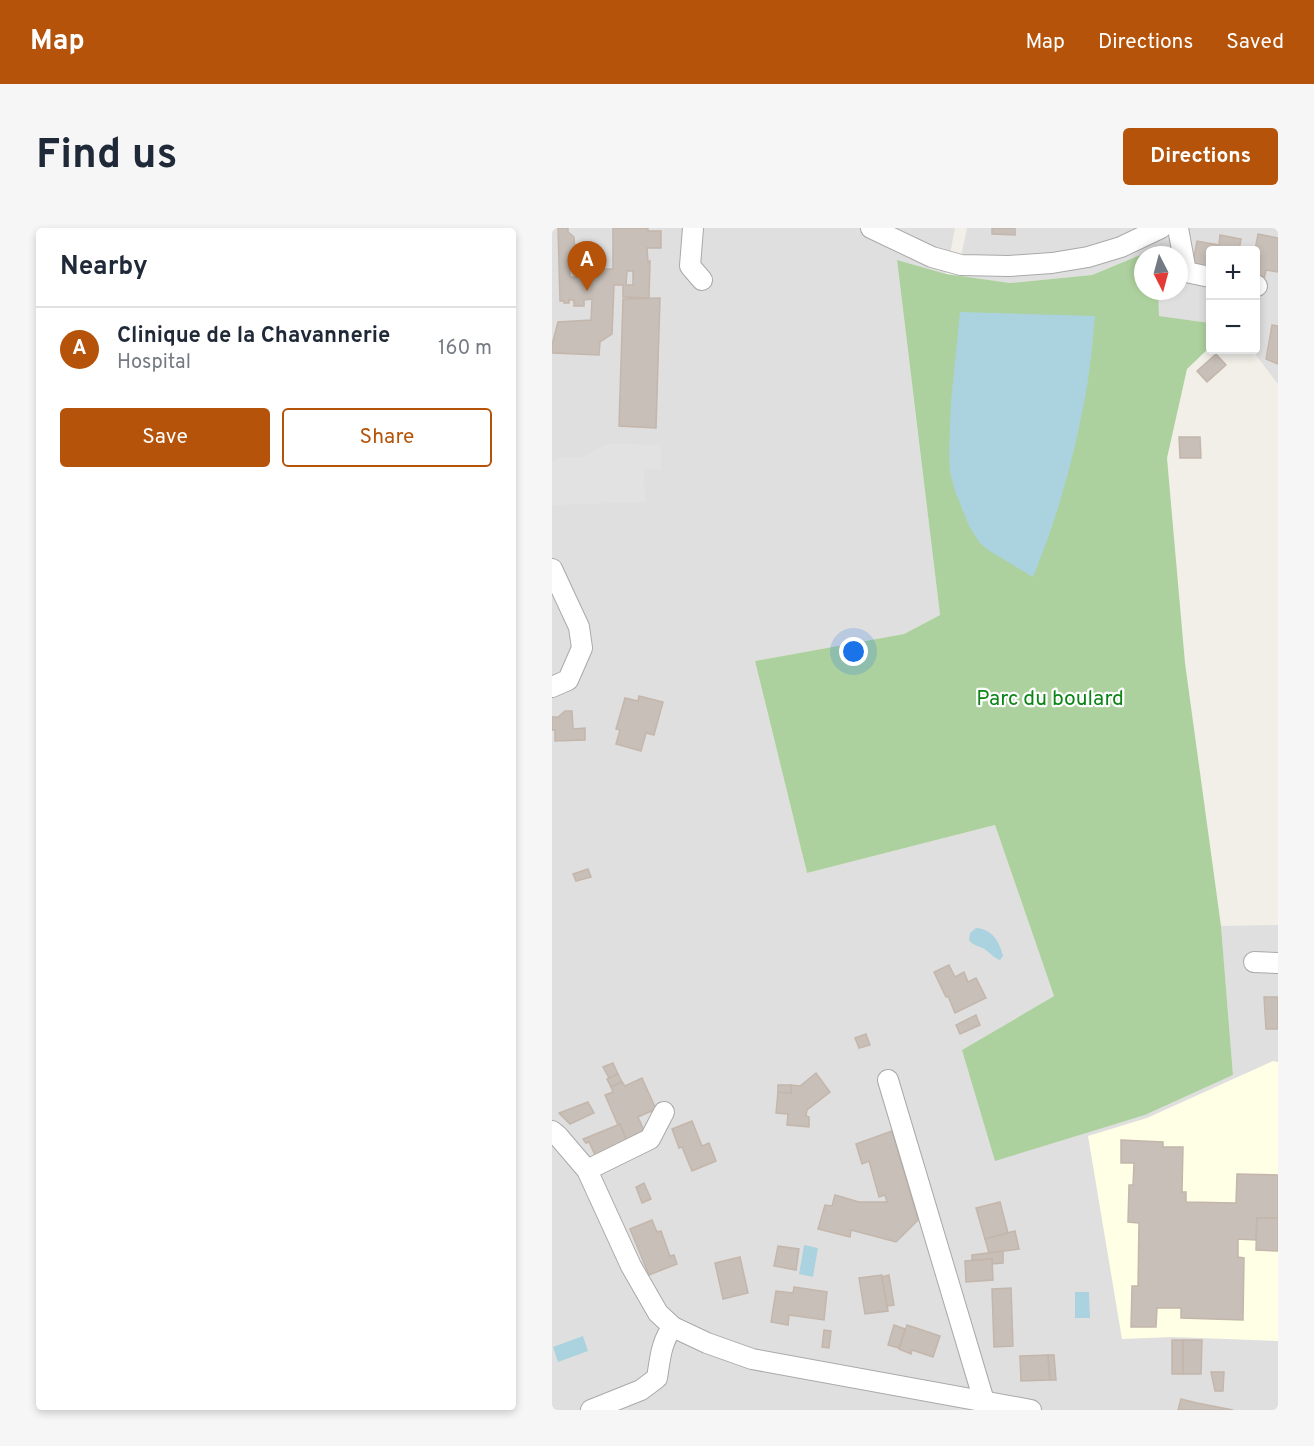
<!DOCTYPE html>
<html lang="en">
<head>
<meta charset="utf-8">
<style>
  body { margin:0; font-family:Overpass,sans-serif; background:#f6f6f7; color:#1f2937 }
  .controls { position:absolute; right:18px; top:18px; display:grid; overflow:hidden; border-radius:6px; box-shadow:0 3px 9px #0003 }
  .controls button { width:54px; height:54px; display:grid; place-items:center; padding:0; border:0; border-bottom:2px solid #e0e1e3; background:#fff; color:#1f2937; font:30px sans-serif }
  .compass { position:absolute; left:582px; top:18px; width:54px; height:54px; border-radius:50%; background:#fff; box-shadow:0 3px 9px #0003; rotate:174deg }
  .you { position:absolute; left:302px; top:424px; width:21px; height:21px; margin:-15px; border:4px solid #fff; border-radius:50%; background:#1a73e8; box-shadow:0 0 0 9px #1a73e833 }
  .badge { display:grid; place-items:center; width:39px; height:39px; border-radius:50%; background:#b45309; color:#fff; font-size:20px; font-weight:700 }
  .pin { position:absolute; translate:-50% -50px; filter:drop-shadow(0 2px 3px #0008) }
  .pin::after { content:''; position:absolute; top:32px; width:21px; height:18px; background:inherit; clip-path:polygon(0 0,100% 0,50% 100%) }
  .list { margin:0; padding:0; list-style:none }
  h2 { display:flex; justify-content:space-between; align-items:center; height:78px; margin:0; padding:0 24px; font-size:26px }
  h2 small { font-size:20px; font-weight:400; color:#747a83 }
  .list li { display:grid; grid-template-columns:39px 1fr auto; gap:18px; align-items:center; box-sizing:border-box; height:84px; padding:0 24px; border-top:2px solid #e0e1e3 }
  .list b { display:block; font-size:22px; white-space:nowrap }
  .list p { margin:0; font-size:20px; white-space:nowrap; color:#747a83 }
  .list em { font-size:20px; font-style:normal; color:#747a83 }
  .actions { display:flex; gap:12px; padding:18px 24px }
  .actions a { flex:1; padding:14px 0; border:2px solid #b45309; border-radius:6px; text-align:center; font-size:21px; color:#b45309 }
  .actions .main { background:#b45309; color:#fff }
  .map { position:relative; flex:none; width:726px; height:1182px; overflow:hidden; border-radius:6px }
  header { display:flex; align-items:center; gap:36px; box-sizing:border-box; height:84px; padding:0 30px; background:#b45309; color:#fff }
  header strong { font-size:28px }
  nav { display:flex; gap:33px; margin-inline-start:auto; font-size:21px }
  .intro { display:flex; align-items:center; justify-content:space-between; box-sizing:border-box; height:144px; padding:0 36px }
  h1 { margin:0; font-size:42px }
  .button { padding:15px 27px; border-radius:6px; background:#b45309; color:#fff; font-size:21px; font-weight:700 }
  main { display:flex; gap:36px; padding:0 36px }
  aside { flex:1; background:#fff; border-radius:6px; box-shadow:0 3px 9px #0003 }
  .map>svg:first-child { display:block }
</style>
</head>
<body>
<header>
<strong>Map</strong>
<nav><a>Map</a><a>Directions</a><a>Saved</a></nav>
</header>
<div class="intro"><h1>Find us</h1><a class="button">Directions</a></div>
<main>
<aside>
<h2>Nearby<small></small></h2>
<ul class="list">
<li><span class="badge">A</span><div><b>Clinique de la Chavannerie</b><p>Hospital</p></div><em>160 m</em></li>
</ul>
<div class="actions"><a class="main">Save</a><a>Share</a></div>
</aside>
<div class="map">
<svg width="726" height="1182" viewBox="0 0 726 1182">
  <rect width="100%" height="100%" fill="#f2efe9"/>
  <!-- residential -->
  <g fill="#e0dfdf">
    <path d="M 0,0 L 403,0 L 394,46 L 345,33 L 388,387 L 352,406 L 203,433 L 255,645 L 443,597 L 502,768 L 410,822 L 535,904 L 593,887 L 681,847 L 669,698 L 726,697 L 726,1182 L 0,1182 Z"/>
    <path d="M 415,0 L 726,0 L 726,156 L 700,122 L 704,122 L 704,22 L 658,22 L 658,95 L 606,88 L 606,63 L 627,63 L 627,27 L 605,27 L 604,20 L 540,47 L 458,55 L 405,48 Z"/>
  </g>
  <!-- education -->
  <path fill="#ffffe5" d="M 721,833 L 726,834 L 726,1113 L 621,1109 L 570,1111 L 536,908 L 595,890 Z"/>
  <!-- forest -->
  <path fill="#add19e" d="M 605,20 L 605,27 L 591,27 L 591,63 L 606,63 L 607,88 L 658,95 L 658,119 L 635,141 L 615,230 L 633,435 L 669,698 L 681,847 L 593,887 L 443,933 L 410,822 L 502,768 L 443,597 L 255,645 L 203,433 L 352,406 L 388,387 L 345,32 L 394,46 L 458,55 L 540,47 Z"/>
  <!-- parking -->
  <path fill="#e2e2e2" d="M 54,216 L 109,217 L 109,241 L 92,241 L 93,274 L 1,277 L 0,274 L 0,233 L 7,230 L 31,229 Z"/>
  <!-- water -->
  <g fill="#aad3df">
    <path d="M 408,84 L 543,88 C 541,109 539,131 536,152 C 525,219 507,286 481,349 L 436,322 L 428,315 L 417,298 L 403,263 L 398,244 L 397,226 L 399,174 Z"/>
    <path d="M 424,700 C 439,700 448,714 451,728 L 448,732 C 442,730 440,727 435,723 C 428,717 422,719 417,712 L 418,705 Z"/>
    <path d="M 252,1017 L 266,1020 L 261,1049 L 247,1046 Z"/>
    <path d="M 523,1064 L 537,1064 L 538,1090 L 523,1090 Z"/>
    <path d="M 31,1108 L 36,1123 L 6,1134 L 1,1119 Z"/>
  </g>
  <!-- building -->
  <g fill="#c7bfb8" stroke="#c4b6ab" stroke-width="1.5" fill-rule="evenodd">
    <path d="M 6,0 L 16,0 L 16,4 L 22,9 L 23,23 L 17,26 L 18,49 L 31,49 L 30,41 L 61,41 L 61,0 L 96,0 L 96,3 L 109,3 L 109,20 L 95,20 L 96,34 L 98,33 L 97,70 L 71,69 L 71,57 L 62,57 L 60,106 L 48,114 L 47,127 L 0,125 L 0,117 L 6,94 L 39,92 L 40,71 L 32,72 L 32,78 L 22,78 L 22,72 L 17,72 L 17,75 L 12,75 L 12,73 L 8,73 ZM 75,43 L 81,43 L 81,57 L 74,57 Z"/>
    <path d="M 440,0 L 463,0 L 463,7 L 440,6 Z"/>
    <path d="M 706,6 L 726,10 L 726,44 L 714,42 L 712,51 L 704,49 L 703,22 Z"/>
    <path d="M 668,7 L 689,11 L 687,22 L 658,22 L 658,41 L 640,38 L 645,13 L 667,17 Z"/>
    <path d="M 108,70 L 104,200 L 67,198 L 71,71 Z"/>
    <path d="M 720,97 L 726,98 L 726,136 L 714,131 Z"/>
    <path d="M 664,126 L 674,137 L 655,154 L 645,143 Z"/>
    <path d="M 627,209 L 648,209 L 649,230 L 628,230 Z"/>
    <path d="M 87,468 L 111,474 L 102,507 L 94,505 L 89,523 L 64,516 L 68,502 L 64,501 L 73,470 L 86,473 Z"/>
    <path d="M 13,483 L 20,483 L 21,501 L 33,500 L 33,512 L 3,513 L 3,502 L 0,502 L 0,489 L 6,489 Z"/>
    <path d="M 36,641 L 39,649 L 24,653 L 21,646 Z"/>
    <path d="M 397,737 L 403,749 L 412,744 L 416,754 L 424,750 L 434,770 L 403,785 L 396,768 L 394,769 L 382,744 Z"/>
    <path d="M 712,769 L 726,769 L 726,801 L 714,801 Z"/>
    <path d="M 424,787 L 428,797 L 408,806 L 404,797 Z"/>
    <path d="M 314,806 L 318,817 L 307,820 L 303,810 Z"/>
    <path d="M 61,835 L 66,846 L 57,850 L 51,839 Z"/>
    <path d="M 264,845 L 278,864 L 255,882 L 254,888 L 257,889 L 257,899 L 235,897 L 236,886 L 224,885 L 226,864 L 239,865 L 239,857 L 248,858 Z"/>
    <path d="M 66,846 L 70,854 L 59,859 L 55,851 Z"/>
    <path d="M 90,850 L 104,881 L 86,889 L 94,907 L 75,914 L 68,896 L 66,897 L 53,867 L 61,864 L 59,859 L 70,854 L 73,858 Z"/>
    <path d="M 226,857 L 239,857 L 239,865 L 226,864 Z"/>
    <path d="M 36,874 L 42,885 L 18,896 L 7,885 Z"/>
    <path d="M 140,893 L 150,918 L 157,915 L 164,933 L 140,943 L 130,919 L 127,920 L 120,901 Z"/>
    <path d="M 68,896 L 75,914 L 43,927 L 37,914 L 34,915 L 31,911 Z"/>
    <path d="M 340,903 L 366,992 L 344,1014 L 299,1002 L 298,1009 L 266,1001 L 273,977 L 280,978 L 283,967 L 307,974 L 335,974 L 333,967 L 327,969 L 317,933 L 310,936 L 304,916 Z"/>
    <path d="M 569,912 L 611,914 L 611,919 L 631,919 L 630,964 L 634,964 L 634,974 L 684,975 L 685,946 L 726,947 L 726,990 L 705,990 L 704,1012 L 686,1011 L 686,1029 L 692,1030 L 691,1092 L 629,1090 L 629,1080 L 605,1080 L 604,1099 L 579,1099 L 580,1058 L 586,1058 L 587,995 L 576,994 L 577,957 L 581,957 L 582,935 L 569,935 Z"/>
    <path d="M 92,955 L 99,971 L 90,975 L 84,959 Z"/>
    <path d="M 448,974 L 456,1005 L 433,1011 L 424,980 Z"/>
    <path d="M 705,990 L 726,990 L 726,1023 L 704,1022 Z"/>
    <path d="M 100,992 L 105,1004 L 109,1003 L 118,1028 L 122,1027 L 125,1036 L 97,1047 L 78,1001 Z"/>
    <path d="M 463,1003 L 467,1021 L 437,1025 L 433,1011 Z"/>
    <path d="M 226,1018 L 247,1021 L 244,1042 L 222,1038 Z"/>
    <path d="M 451,1023 L 451,1035 L 440,1036 L 440,1031 L 420,1032 L 420,1027 Z"/>
    <path d="M 188,1029 L 196,1065 L 171,1071 L 163,1035 Z"/>
    <path d="M 440,1031 L 441,1052 L 414,1054 L 413,1033 Z"/>
    <path d="M 330,1047 L 336,1083 L 313,1086 L 307,1050 Z"/>
    <path d="M 337,1047 L 342,1077 L 335,1078 L 330,1049 Z"/>
    <path d="M 242,1059 L 275,1064 L 272,1092 L 237,1087 L 236,1097 L 219,1094 L 224,1063 L 241,1065 Z"/>
    <path d="M 459,1060 L 461,1118 L 442,1119 L 440,1061 Z"/>
    <path d="M 342,1097 L 353,1101 L 347,1120 L 336,1117 Z"/>
    <path d="M 355,1097 L 388,1108 L 381,1129 L 360,1122 L 359,1126 L 347,1121 Z"/>
    <path d="M 272,1102 L 279,1103 L 277,1120 L 270,1119 Z"/>
    <rect x="620" y="1112" width="11" height="34"/>
    <path d="M 631,1112 L 650,1112 L 649,1146 L 631,1146 Z"/>
    <path d="M 496,1127 L 498,1152 L 469,1153 L 468,1128 Z"/>
    <path d="M 496,1127 L 502,1127 L 504,1152 L 498,1152 Z"/>
    <path d="M 659,1144 L 672,1144 L 671,1163 L 663,1163 Z"/>
    <path d="M 629,1171 L 645,1175 L 681,1182 L 626,1182 Z"/>
  </g>
  <g fill="none" stroke-linecap="round" stroke-linejoin="round">
    <!-- minor casing -->
    <g stroke="#a9a9a9" stroke-width="22">
      <g id="minor">
        <path d="M 141,0 L 138,38 L 150,52"/>
        <path d="M 319,0 L 380,29 L 409,37 L 457,38 L 500,35 L 536,29 L 569,19 L 609,0"/>
        <path d="M 626,0 L 634,44 L 658,49"/>
        <path d="M 704,57 L 705,58"/>
        <path d="M 0,341 L 27,399 L 30,420 L 16,452 L 0,459"/>
        <path d="M 702,734 L 726,735"/>
        <path d="M 336,852 L 432,1173"/>
        <path d="M 0,903 L 6,908 L 35,942 L 79,1038 L 106,1085 L 121,1099 L 155,1115 L 200,1131 L 479,1182"/>
        <path d="M 35,942 L 98,911 L 112,884"/>
        <path d="M 39,1182 L 89,1162 L 105,1150 C 108,1132 109,1113 121,1099"/>
      </g>
    </g>
    <!-- minor -->
    <use href="#minor" stroke="#fff" stroke-width="20"/>
  </g>
  <g text-anchor="middle" stroke-width="4.5" stroke-linejoin="round" paint-order="stroke">
    <!-- park labels -->
    <g font-size="21" fill="#0c8416" stroke="#fff">
      <text x="498" y="477">Parc du boulard</text>
    </g>
  </g>
</svg>
<div class="controls">
<button>+</button>
<button>−</button>
</div>
<svg class="compass" viewBox="-18 -18 36 36"><path d="M0-13l5 13h-10z" fill="#e53935"/><path d="M0 13l5-13h-10z" fill="#747a83"/></svg>
<div class="you"></div>
<div class="pin badge" style="left:35px;top:63px">A</div>
</div>
</main>
</body>
</html>
